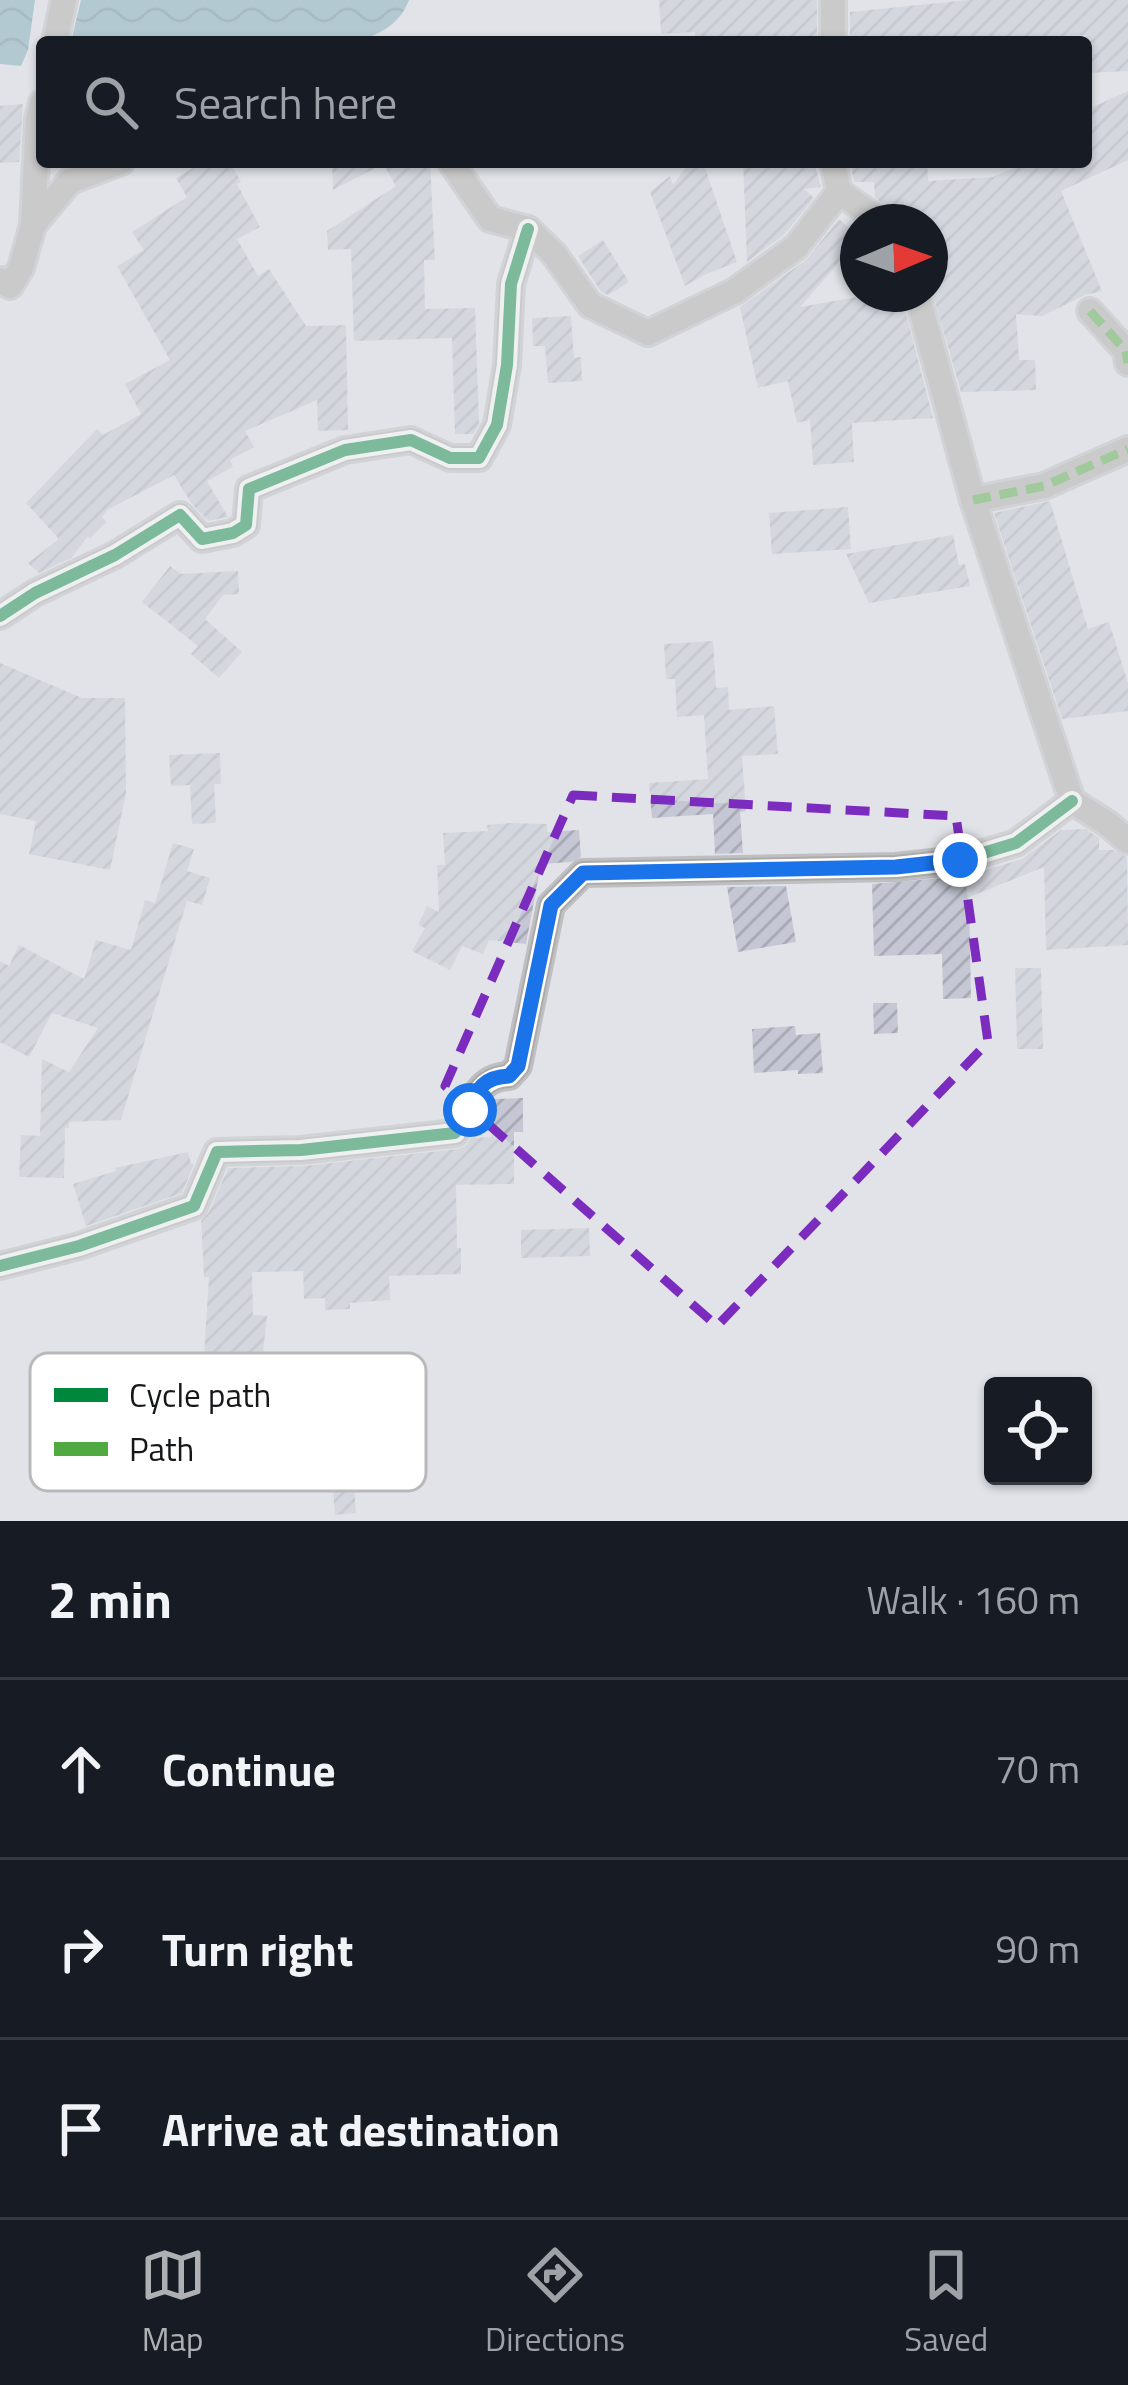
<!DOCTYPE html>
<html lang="en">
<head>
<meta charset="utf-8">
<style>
  body { margin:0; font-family:"Titillium Web",sans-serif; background:#242831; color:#f1f3f6 }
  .controls { position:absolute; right:36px; bottom:36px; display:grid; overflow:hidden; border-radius:12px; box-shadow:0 3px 9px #0004 }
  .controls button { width:108px; height:108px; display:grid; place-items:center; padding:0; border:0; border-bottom:3px solid #363941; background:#171b24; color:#f1f3f6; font:60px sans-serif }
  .compass { position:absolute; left:840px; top:204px; width:108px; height:108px; border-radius:50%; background:#171b24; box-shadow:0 3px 9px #0004; rotate:88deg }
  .stop { position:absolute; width:36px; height:36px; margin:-27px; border:9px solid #1a73e8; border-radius:50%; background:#fff }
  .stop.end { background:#1a73e8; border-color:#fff; box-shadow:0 3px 12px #0008 }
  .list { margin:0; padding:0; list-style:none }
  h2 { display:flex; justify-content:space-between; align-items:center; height:156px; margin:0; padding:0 48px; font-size:51px }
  h2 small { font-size:39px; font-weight:400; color:#9ea1a6 }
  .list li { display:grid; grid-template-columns:78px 1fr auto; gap:36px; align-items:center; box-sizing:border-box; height:180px; padding:0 48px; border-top:3px solid #363941 }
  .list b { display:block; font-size:45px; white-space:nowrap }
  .list em { font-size:39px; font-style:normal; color:#9ea1a6 }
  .icon { flex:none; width:66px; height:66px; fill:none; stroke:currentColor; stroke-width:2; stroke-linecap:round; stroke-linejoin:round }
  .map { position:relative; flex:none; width:1128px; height:1521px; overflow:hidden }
  .search { position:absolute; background:#171b24; box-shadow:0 3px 9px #0004; left:36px; right:36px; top:36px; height:132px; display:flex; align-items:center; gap:30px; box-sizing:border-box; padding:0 42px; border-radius:12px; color:#9ea1a6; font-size:45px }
  .sheet { height:696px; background:#171b24 }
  nav { display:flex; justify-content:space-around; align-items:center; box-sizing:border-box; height:168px; border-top:3px solid #363941; background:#171b24; font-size:33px; color:#9ea1a6 }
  nav a { display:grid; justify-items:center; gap:6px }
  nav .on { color:#aeb0b3 }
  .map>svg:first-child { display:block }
</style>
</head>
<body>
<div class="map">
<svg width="1128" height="1521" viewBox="0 0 1128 1521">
  <defs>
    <pattern id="water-waves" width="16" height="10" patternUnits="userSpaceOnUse" patternTransform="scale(3)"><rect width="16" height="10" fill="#7ba9b8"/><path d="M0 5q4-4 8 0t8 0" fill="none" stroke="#648995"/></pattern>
    <pattern id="building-hatch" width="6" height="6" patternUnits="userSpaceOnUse" patternTransform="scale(3)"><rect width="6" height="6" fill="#c5c8d4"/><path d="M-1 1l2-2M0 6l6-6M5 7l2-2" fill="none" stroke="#a8abb5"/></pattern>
  </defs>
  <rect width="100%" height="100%" fill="#e2e3e8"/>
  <!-- water -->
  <g fill="url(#water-waves)">
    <path d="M 0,0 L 35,0 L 28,50 L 21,66 L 0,64 Z"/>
    <path d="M 81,0 L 409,0 C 400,24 381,33 358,42 L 71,42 Z"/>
  </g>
  <!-- building -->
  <g fill="url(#building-hatch)">
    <path d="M 659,0 L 817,0 L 817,42 L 696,42 L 695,32 L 661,34 Z"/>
    <path d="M 968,0 L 1128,0 L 1128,71 L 1086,73 L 1086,35 L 1009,38 L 1009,42 L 850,42 L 850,12 Z"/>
    <path d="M 1128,91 L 1128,160 L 1061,191 L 1102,291 L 1085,295 L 1042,316 L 1016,314 L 1019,360 L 1035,360 L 1036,390 L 961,392 L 930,284 L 930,222 L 891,222 L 886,207 L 875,197 L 874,182 L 854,182 L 850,163 L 927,162 L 928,181 L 993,177 L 1028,162 L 1086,162 L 1086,110 Z"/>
    <path d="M 23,104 L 19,162 L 0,163 L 0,106 Z"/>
    <path d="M 203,162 L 230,162 L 241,182 L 237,184 L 260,227 L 237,239 L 258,276 L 269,269 L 306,326 L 346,325 L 348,430 L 318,431 L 317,400 L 245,431 L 254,447 L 230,460 L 233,467 L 207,481 L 228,517 L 208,521 L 191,503 L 174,475 L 107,510 L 102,517 L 106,522 L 90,538 L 88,536 L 71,558 L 39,573 L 28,563 L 59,539 L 26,503 L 97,429 L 103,435 L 141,414 L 125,384 L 170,360 L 117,266 L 144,250 L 132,232 L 187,197 L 176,178 Z"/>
    <path d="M 430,162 L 435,260 L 424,260 L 425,309 L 475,308 L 479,424 L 473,434 L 455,434 L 452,338 L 354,341 L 351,249 L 328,250 L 327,231 L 396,186 L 383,164 L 333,190 L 332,164 Z"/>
    <path d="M 690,162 L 703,162 L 737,262 L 704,275 L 685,286 L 650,192 L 670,176 L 673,185 Z"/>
    <path d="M 743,162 L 814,162 L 821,187 L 804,189 L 814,198 L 784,235 L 747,262 Z"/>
    <path d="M 839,219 L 858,236 L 858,241 L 800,307 L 874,294 L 901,294 L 933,418 L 852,423 L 854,462 L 813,465 L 810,420 L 797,423 L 788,381 L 758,388 L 740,307 L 806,260 Z"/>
    <path d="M 603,240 L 629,282 L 608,295 L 601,292 L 578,256 Z"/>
    <path d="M 571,316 L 574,358 L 581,357 L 582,381 L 548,383 L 545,346 L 533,346 L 532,318 Z"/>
    <path d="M 1050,501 L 1088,629 L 1109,622 L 1128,683 L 1128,711 L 1062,719 L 994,513 Z"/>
    <path d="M 848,507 L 851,549 L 772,554 L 769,513 Z"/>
    <path d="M 953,535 L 959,565 L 965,564 L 970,586 L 869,603 L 846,554 Z"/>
    <path d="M 170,566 L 181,574 L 238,571 L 239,594 L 223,595 L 205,619 L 242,652 L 219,678 L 191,654 L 198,646 L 142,602 Z"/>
    <path d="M 713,641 L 716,688 L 728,687 L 729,710 L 774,706 L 778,754 L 742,756 L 746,811 L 740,812 L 743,853 L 715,854 L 713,814 L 652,818 L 649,783 L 708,779 L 704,715 L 677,717 L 675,679 L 666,679 L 664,644 Z"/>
    <path d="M 0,663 L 82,698 L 125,698 L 126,793 L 110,870 L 29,854 L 36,821 L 0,814 Z"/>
    <path d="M 220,753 L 221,784 L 214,784 L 216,823 L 192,824 L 190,785 L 171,786 L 169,755 Z"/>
    <path d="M 510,823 L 547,824 L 547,832 L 579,830 L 581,857 L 571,862 L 541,864 L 526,944 L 489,940 L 483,954 L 462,946 L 450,970 L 412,951 L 425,928 L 418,925 L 427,906 L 439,912 L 437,865 L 445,865 L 443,833 L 488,831 L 487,825 Z"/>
    <path d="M 1086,829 L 1099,838 L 1099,850 L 1113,850 L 1127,857 L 1128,945 L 1046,950 L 1044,867 L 969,897 L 971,998 L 943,999 L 942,954 L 874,956 L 872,884 L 965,876 L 1022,859 L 1061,830 Z"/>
    <path d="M 173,843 L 194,849 L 187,871 L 210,878 L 202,905 L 187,901 L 121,1120 L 69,1122 L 69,1128 L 65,1128 L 64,1178 L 19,1177 L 21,1135 L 40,1136 L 42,1059 L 69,1072 L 98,1028 L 52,1013 L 29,1057 L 0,1042 L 0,961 L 9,966 L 19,945 L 84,979 L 96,940 L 131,950 L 145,900 L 155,903 Z"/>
    <path d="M 786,886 L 796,942 L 738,952 L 727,887 Z"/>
    <path d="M 1015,968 L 1041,968 L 1043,1049 L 1017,1049 Z"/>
    <path d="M 873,1003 L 897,1003 L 898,1033 L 874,1034 Z"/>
    <path d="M 795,1026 L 796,1035 L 820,1033 L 823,1073 L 798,1074 L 798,1070 L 754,1073 L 752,1029 Z"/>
    <path d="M 523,1098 L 523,1132 L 514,1132 L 514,1184 L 456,1185 L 457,1248 L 461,1248 L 461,1274 L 389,1276 L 390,1300 L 350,1303 L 350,1309 L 325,1310 L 325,1298 L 304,1299 L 303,1271 L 252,1272 L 253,1315 L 267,1316 L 252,1454 L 234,1448 L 200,1416 L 209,1277 L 204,1277 L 201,1221 L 209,1212 L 228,1168 L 303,1166 L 458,1149 L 465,1146 L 471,1138 L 492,1137 L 491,1103 L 494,1099 Z"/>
    <path d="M 188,1152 L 191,1164 L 194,1164 L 182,1193 L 86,1226 L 73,1184 L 116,1171 L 115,1168 Z"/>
    <path d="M 589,1228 L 590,1256 L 521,1258 L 521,1230 Z"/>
    <path d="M 352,1414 L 353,1422 L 382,1421 L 383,1445 L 351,1447 L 356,1513 L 335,1515 L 327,1415 Z"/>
  </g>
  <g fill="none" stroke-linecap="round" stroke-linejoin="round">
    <!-- street casing -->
    <g stroke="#bebfc2" stroke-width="30">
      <g id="street">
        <path d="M 55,42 L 64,0"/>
        <path d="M 833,42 L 833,0"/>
        <path d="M 451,162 L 490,219 L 528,229 L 554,254 L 590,305 L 648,333 L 735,291 L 796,247 L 839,192"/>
        <path d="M 833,162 L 839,192 L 871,214 L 875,222"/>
        <path d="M 33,225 L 38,119 L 42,103"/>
        <path d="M 0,280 L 10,286 L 21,268 L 33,225 L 70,181 L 121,162"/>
        <path d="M 917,294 L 973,500 L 1072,801 L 1108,824 L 1128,841"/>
        <path d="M 1090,311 L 1126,351 L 1128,363"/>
        <path d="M 973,500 L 1044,486 L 1128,449"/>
        <path d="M 0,616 L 35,593 L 115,555 L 180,515 L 202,539 L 233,533 L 246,525 L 249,489 L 345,450 L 411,440 L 450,458 L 479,458 L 497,425 L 507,365 L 511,284 L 528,229"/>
        <path d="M 0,1266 L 79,1246 L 194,1206 L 217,1152 L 301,1150 L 455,1133 C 472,1108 475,1077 509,1076 L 518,1066 L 551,905 L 583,873 L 896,867 L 960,860 L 1016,843 L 1072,801"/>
      </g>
    </g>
    <!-- street -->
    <use href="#street" stroke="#aeaaa8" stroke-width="24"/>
    <!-- quiet -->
    <g stroke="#51a942" stroke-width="9" stroke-dasharray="18 9" stroke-linecap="butt">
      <path d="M 1090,311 L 1126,351 L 1128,363"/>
      <path d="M 973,500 L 1044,486 L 1128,449"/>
    </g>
    <!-- cycleway casing -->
    <g stroke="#fff" stroke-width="20">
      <g id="cycleway">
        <path d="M 0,616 L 35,593 L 115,555 L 180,515 L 202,539 L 233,533 L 246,525 L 249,489 L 345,450 L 411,440 L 450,458 L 479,458 L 497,425 L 507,365 L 511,284 L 528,229"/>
        <path d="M 0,1266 L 79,1246 L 194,1206 L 217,1152 L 301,1150 L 455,1133 C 472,1108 475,1077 509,1076 L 518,1066 L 551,905 L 583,873 L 896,867 L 960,860 L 1016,843 L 1072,801"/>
      </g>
    </g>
    <!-- cycleway -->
    <use href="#cycleway" stroke="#00873e" stroke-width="12"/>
  </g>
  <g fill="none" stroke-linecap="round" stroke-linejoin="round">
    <!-- route -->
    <path stroke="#1a73e8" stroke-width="15" d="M 470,1110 C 476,1088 485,1077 509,1076 L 518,1066 L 551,905 L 583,873 L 896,867 L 960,860"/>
  </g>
  <!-- marked area -->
  <path d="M0 0H1128V1521H0ZM 573,795 L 956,816 L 988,1042 L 717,1326 L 445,1086 Z" fill="#e2e3e8" fill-opacity=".55" fill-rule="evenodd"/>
  <path fill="none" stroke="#7b2cbf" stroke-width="9" stroke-dasharray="24 15" stroke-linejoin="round" d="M 573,795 L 956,816 L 988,1042 L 717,1326 L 445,1086 Z"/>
  <!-- legend -->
  <rect x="30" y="1353" width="396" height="138" rx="18" fill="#fff" stroke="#b9b9ba" stroke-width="3"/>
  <rect x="54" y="1388" width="54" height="14" fill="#00873e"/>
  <rect x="54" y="1442" width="54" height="14" fill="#51a942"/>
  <g font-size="33" fill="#161719">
    <text x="129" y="1407">Cycle path</text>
    <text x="129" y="1461">Path</text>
  </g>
</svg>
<div class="controls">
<button><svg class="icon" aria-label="locate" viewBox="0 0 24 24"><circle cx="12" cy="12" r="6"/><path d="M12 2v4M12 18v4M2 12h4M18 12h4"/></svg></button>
</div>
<svg class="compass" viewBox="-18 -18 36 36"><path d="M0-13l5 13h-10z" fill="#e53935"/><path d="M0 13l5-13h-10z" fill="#9ea1a6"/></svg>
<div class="stop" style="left:470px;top:1110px"></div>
<div class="stop end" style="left:960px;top:860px"></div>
<div class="search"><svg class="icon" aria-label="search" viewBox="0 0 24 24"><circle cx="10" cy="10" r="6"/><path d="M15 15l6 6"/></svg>Search here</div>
</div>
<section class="sheet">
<h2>2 min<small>Walk · 160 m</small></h2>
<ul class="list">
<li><svg class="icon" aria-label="ahead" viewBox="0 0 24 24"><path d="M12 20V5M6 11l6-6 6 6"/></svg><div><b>Continue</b></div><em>70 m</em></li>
<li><svg class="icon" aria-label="right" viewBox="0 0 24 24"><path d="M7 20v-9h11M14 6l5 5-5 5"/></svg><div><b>Turn right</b></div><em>90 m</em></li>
<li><svg class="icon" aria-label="arrive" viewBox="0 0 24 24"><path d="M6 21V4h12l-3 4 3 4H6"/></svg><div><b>Arrive at destination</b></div></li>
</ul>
</section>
<nav>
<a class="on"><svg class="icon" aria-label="map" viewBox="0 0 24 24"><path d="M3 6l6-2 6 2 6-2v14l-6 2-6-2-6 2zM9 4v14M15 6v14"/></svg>Map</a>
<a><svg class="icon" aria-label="directions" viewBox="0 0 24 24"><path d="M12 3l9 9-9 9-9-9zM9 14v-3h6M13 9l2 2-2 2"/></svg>Directions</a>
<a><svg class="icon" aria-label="saved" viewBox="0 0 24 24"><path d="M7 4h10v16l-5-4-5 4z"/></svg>Saved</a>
</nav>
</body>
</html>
